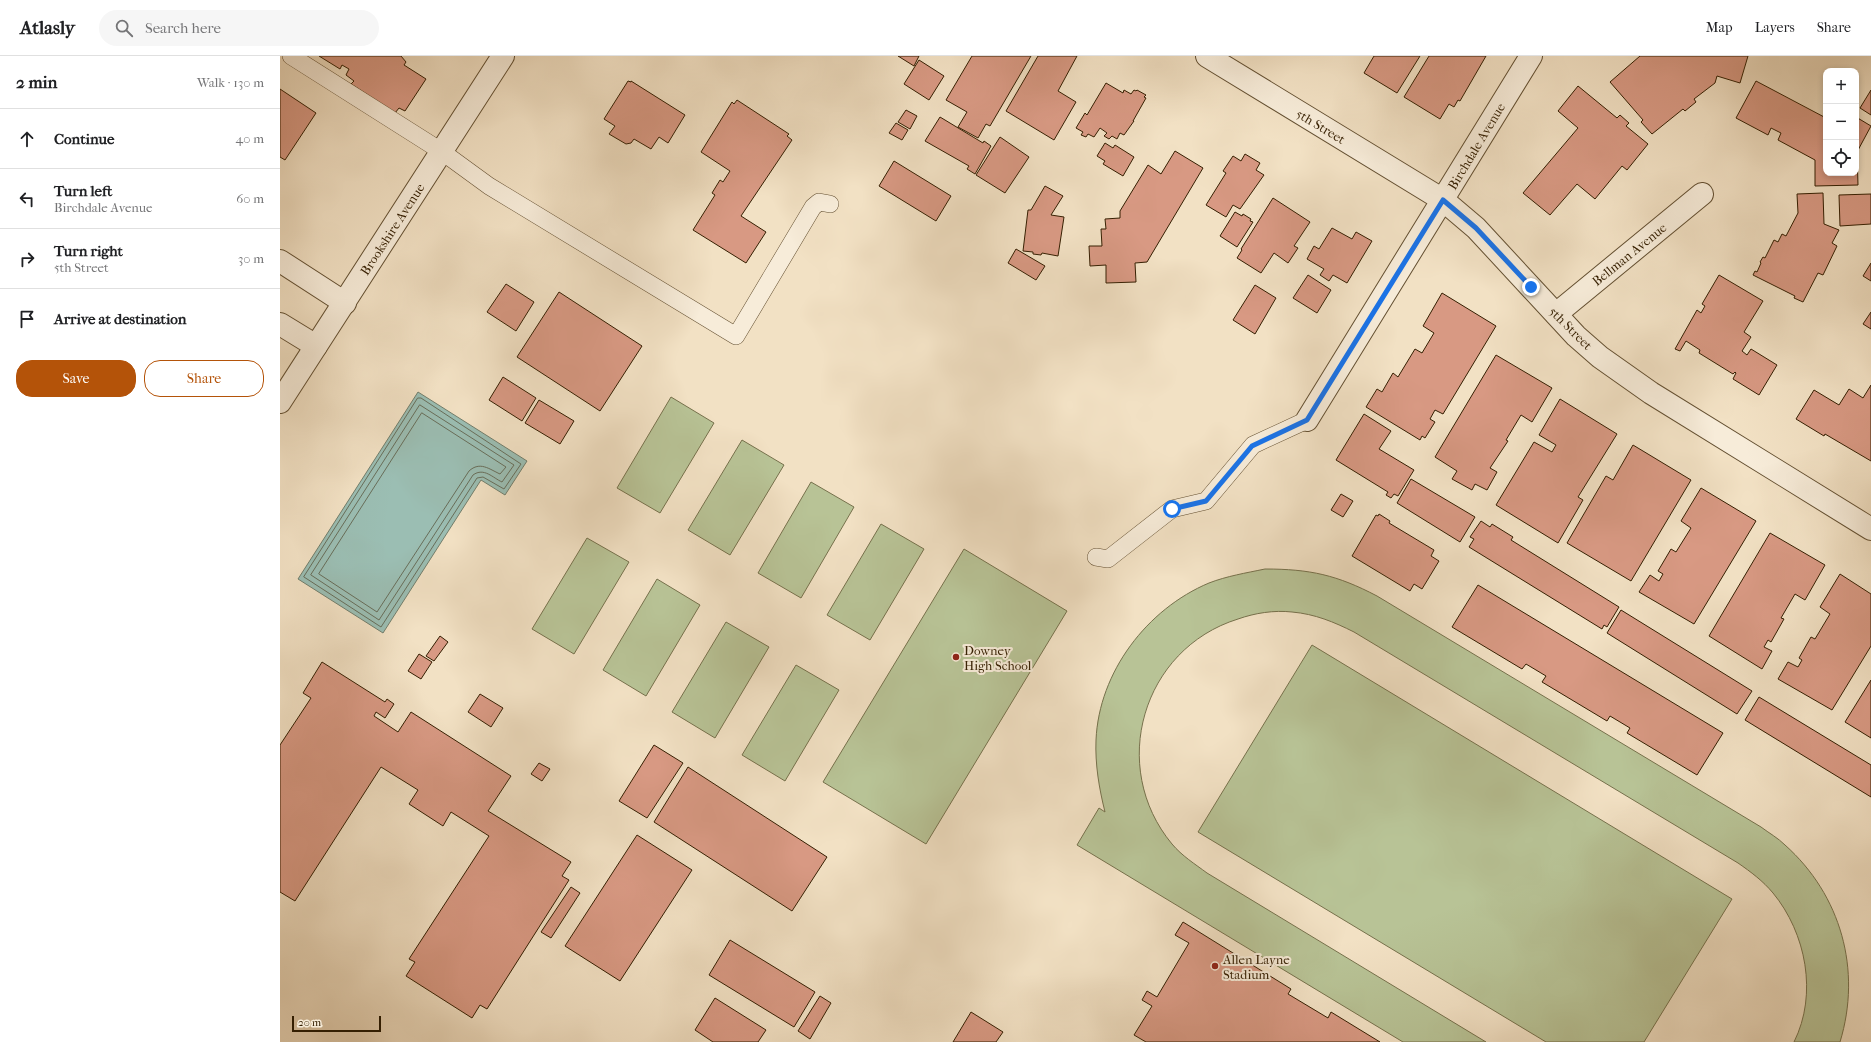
<!DOCTYPE html>
<html lang="en">
<head>
<meta charset="utf-8">
<style>
  body { margin:0; font-family:"IM FELL French Canon",serif; background:#f6f6f6; color:#202124 }
  .controls { position:absolute; right:12px; top:12px; display:grid; overflow:hidden; border-radius:8px; box-shadow:0 2px 6px #0003 }
  .controls button { width:36px; height:36px; display:grid; place-items:center; padding:0; border:0; border-bottom:1px solid #e0e0e0; background:#fff; color:#202124; font:20px sans-serif }
  .scale { position:absolute; left:12px; bottom:10px; width:89px; box-sizing:border-box; padding-left:4px; border:2px solid #351f02; border-top:0; font-size:11px; line-height:14px; white-space:nowrap; color:#351f02; -webkit-text-stroke:3px #f7ecd9; paint-order:stroke }
  .stop { position:absolute; width:12px; height:12px; margin:-9px; border:3px solid #1a73e8; border-radius:50%; background:#fff }
  .stop.end { background:#1a73e8; border-color:#fff; box-shadow:0 1px 4px #0008 }
  .list { margin:0; padding:0; list-style:none }
  h2 { display:flex; justify-content:space-between; align-items:center; height:52px; margin:0; padding:0 16px; font-size:17px }
  h2 small { font-size:13px; font-weight:400; color:#757577 }
  .list li { display:grid; grid-template-columns:26px 1fr auto; gap:12px; align-items:center; box-sizing:border-box; height:60px; padding:0 16px; border-top:1px solid #e0e0e0 }
  .list b { display:block; font-size:15px; white-space:nowrap }
  .list p { margin:0; font-size:13px; white-space:nowrap; color:#757577 }
  .list em { font-size:13px; font-style:normal; color:#757577 }
  .actions { display:flex; gap:8px; padding:12px 16px }
  .actions a { flex:1; padding:9px 0; border:1px solid #b45309; border-radius:16px; text-align:center; font-size:14px; color:#b45309 }
  .actions .main { background:#b45309; color:#fff }
  .icon { flex:none; width:22px; height:22px; fill:none; stroke:currentColor; stroke-width:2; stroke-linecap:round; stroke-linejoin:round }
  .map { position:relative; flex:none; width:1591px; height:986px; overflow:hidden }
  header { display:flex; align-items:center; gap:24px; box-sizing:border-box; height:56px; padding:0 20px; background:#fff; border-bottom:1px solid #e0e0e0 }
  header strong { font-size:19px }
  nav { display:flex; gap:22px; margin-inline-start:auto; font-size:14px }
  .search { width:280px; height:36px; background:#f6f6f6; display:flex; align-items:center; gap:10px; box-sizing:border-box; padding:0 14px; border-radius:22px; color:#757577; font-size:15px }
  main { display:flex }
  aside { flex:1; background:#fff }
  .map>svg:first-child { display:block }
</style>
</head>
<body>
<header>
<strong>Atlasly</strong>
<div class="search"><svg class="icon" aria-label="search" viewBox="0 0 24 24"><circle cx="10" cy="10" r="6"/><path d="M15 15l6 6"/></svg>Search here</div>
<nav><a>Map</a><a>Layers</a><a>Share</a></nav>
</header>
<main>
<aside>
<h2>2 min<small>Walk · 130 m</small></h2>
<ul class="list">
<li><svg class="icon" aria-label="ahead" viewBox="0 0 24 24"><path d="M12 20V5M6 11l6-6 6 6"/></svg><div><b>Continue</b></div><em>40 m</em></li>
<li><svg class="icon" aria-label="left" viewBox="0 0 24 24"><path d="M17 20v-9H6M10 6l-5 5 5 5"/></svg><div><b>Turn left</b><p>Birchdale Avenue</p></div><em>60 m</em></li>
<li><svg class="icon" aria-label="right" viewBox="0 0 24 24"><path d="M7 20v-9h11M14 6l5 5-5 5"/></svg><div><b>Turn right</b><p>5th Street</p></div><em>30 m</em></li>
<li><svg class="icon" aria-label="arrive" viewBox="0 0 24 24"><path d="M6 21V4h12l-3 4 3 4H6"/></svg><div><b>Arrive at destination</b></div></li>
</ul>
<div class="actions"><a class="main">Save</a><a>Share</a></div>
</aside>
<div class="map">
<svg width="1591" height="986" viewBox="0 0 1591 986">
  <rect width="100%" height="100%" fill="#f2e1c4"/>
  <filter id="stains"><feTurbulence type="fractalNoise" baseFrequency=".005" numOctaves="4"/><feColorMatrix values="0 0 0 0 .2 0 0 0 0 .09 0 0 0 0 .02 0 0 0 .5 -.17"/></filter>
  <radialGradient id="worn" r=".72"><stop offset=".6" stop-color="#630" stop-opacity="0"/><stop offset="1" stop-color="#630" stop-opacity=".3"/></radialGradient>
  <!-- green -->
  <g fill="#b8c396" stroke="#76714c">
    <path d="M 391,341 L 434,367 L 380,457 L 337,432 Z"/>
    <path d="M 462,384 L 504,409 L 450,499 L 408,474 Z"/>
    <path d="M 531,426 L 574,451 L 521,542 L 478,517 Z"/>
    <path d="M 601,468 L 644,493 L 590,584 L 547,559 Z"/>
    <path d="M 307,482 L 349,506 L 294,598 L 252,573 Z"/>
    <path d="M 684,493 L 787,555 L 646,788 L 543,726 Z"/>
    <path d="M 985,513 C 1030,513 1057,519 1097,540 L 1481,771 C 1489,777 1498,782 1505,789 C 1561,839 1582,914 1560,986 L 1514,986 C 1538,938 1526,877 1493,837 C 1483,825 1471,816 1458,807 L 1074,576 C 1054,566 1035,558 1012,556 C 994,554 975,557 958,563 C 862,593 828,711 892,788 C 902,800 915,808 927,817 L 1206,986 L 1123,986 L 797,789 L 819,752 L 825,756 C 819,732 815,708 816,684 C 819,616 867,553 929,527 C 947,520 966,517 985,513 Z"/>
    <path d="M 377,523 L 420,549 L 366,640 L 323,614 Z"/>
    <path d="M 446,566 L 489,591 L 435,682 L 392,656 Z"/>
    <path d="M 1032,589 L 1452,843 L 1364,986 L 1266,986 L 918,776 Z"/>
    <path d="M 516,609 L 559,634 L 505,725 L 462,699 Z"/>
  </g>
  <!-- water -->
  <path fill="#9bbeb3" stroke="#727e6c" d="M 138,336 L 247,405 L 225,439 L 201,424 L 103,577 L 18,523 Z"/>
  <g fill="none" stroke-linecap="round" stroke-linejoin="round">
    <!-- shore -->
    <g stroke="#686e5a" stroke-width="1">
      <path d="M 138,342 L 141,342 L 241,408 L 224,433 L 203,421 L 197,422 L 101,571 L 24,521 Z"/>
      <path d="M 140,349 L 234,409 L 222,426 C 213,422 204,411 193,419 L 99,564 L 31,519 Z"/>
      <path d="M 142,357 L 226,411 L 220,418 C 209,413 200,405 189,415 L 97,556 L 39,518 Z"/>
    </g>
  </g>
  <!-- building -->
  <g fill="#d89983" stroke="#351f02">
    <path d="M 39,0 L 121,0 L 126,6 L 124,9 L 146,23 L 125,55 L 119,52 L 115,57 L 71,28 L 74,25 L 66,19 L 69,13 L 62,9 L 60,13 Z"/>
    <path d="M 618,0 L 639,0 L 634,10 Z"/>
    <path d="M 692,0 L 751,0 L 710,70 L 706,68 L 698,82 L 678,71 L 687,56 L 666,44 Z"/>
    <path d="M 758,0 L 797,0 L 778,35 L 796,46 L 774,84 L 726,55 Z"/>
    <path d="M 1094,0 L 1140,0 L 1117,37 L 1084,17 Z"/>
    <path d="M 1149,0 L 1206,0 L 1180,45 L 1178,44 L 1174,51 L 1169,48 L 1160,63 L 1124,41 Z"/>
    <path d="M 1360,0 L 1468,0 L 1460,27 L 1437,20 L 1435,27 L 1414,43 L 1416,46 L 1405,55 L 1403,53 L 1372,78 L 1361,66 L 1363,64 L 1330,26 Z"/>
    <path d="M 639,4 L 664,20 L 649,44 L 624,28 Z"/>
    <path d="M 348,25 L 351,26 L 351,25 L 405,59 L 388,87 L 379,81 L 371,93 L 354,83 L 351,87 L 346,88 L 329,78 L 335,70 L 324,63 Z"/>
    <path d="M 1476,25 L 1546,62 L 1546,117 L 1576,117 L 1576,61 L 1591,70 L 1577,96 L 1578,129 L 1535,130 L 1535,104 L 1498,84 L 1501,77 L 1491,72 L 1488,79 L 1456,62 Z"/>
    <path d="M 826,27 L 843,37 L 844,34 L 851,38 L 854,34 L 856,35 L 857,34 L 866,39 L 864,41 L 866,42 L 853,65 L 854,65 L 844,79 L 840,77 L 837,83 L 832,80 L 829,83 L 824,80 L 827,77 L 820,72 L 814,81 L 808,78 L 806,81 L 801,79 L 803,76 L 796,72 L 805,57 L 807,59 Z"/>
    <path d="M 1298,30 L 1337,62 L 1340,59 L 1349,67 L 1346,70 L 1368,88 L 1347,114 L 1342,110 L 1315,143 L 1297,128 L 1270,159 L 1243,137 L 1298,72 L 1278,55 Z"/>
    <path d="M 0,33 L 36,57 L 5,104 L 0,101 Z"/>
    <path d="M 1591,34 L 1591,59 L 1580,52 Z"/>
    <path d="M 457,44 L 509,78 L 507,80 L 512,84 L 461,160 L 486,176 L 466,207 L 413,174 L 435,139 L 432,137 L 440,124 L 443,126 L 450,115 L 421,96 L 452,46 L 454,48 Z"/>
    <path d="M 626,54 L 637,60 L 630,73 L 618,66 Z"/>
    <path d="M 660,61 L 703,87 L 704,85 L 711,90 L 695,118 L 687,113 L 689,110 L 645,85 Z"/>
    <path d="M 616,67 L 628,74 L 622,84 L 609,77 Z"/>
    <path d="M 720,81 L 749,101 L 725,137 L 696,119 Z"/>
    <path d="M 825,87 L 833,92 L 835,89 L 854,101 L 843,120 L 823,108 L 825,105 L 817,100 Z"/>
    <path d="M 895,95 L 923,112 L 867,206 L 855,207 L 856,226 L 826,227 L 826,209 L 810,210 L 809,190 L 822,190 L 821,173 L 826,173 L 825,163 L 840,162 L 840,155 L 868,109 L 881,118 Z"/>
    <path d="M 965,98 L 980,107 L 976,114 L 984,119 L 960,153 L 953,149 L 946,161 L 926,149 L 946,117 L 943,115 L 953,100 L 961,105 Z"/>
    <path d="M 614,105 L 671,140 L 656,165 L 599,130 Z"/>
    <path d="M 765,130 L 783,140 L 771,159 L 784,161 L 778,200 L 762,197 L 761,199 L 753,198 L 753,196 L 743,195 L 748,154 L 751,154 Z"/>
    <path d="M 1543,137 L 1544,168 L 1559,174 L 1552,187 L 1557,190 L 1543,219 L 1538,217 L 1523,246 L 1514,242 L 1515,240 L 1473,219 L 1475,215 L 1477,216 L 1481,207 L 1480,206 L 1483,201 L 1485,202 L 1494,184 L 1498,186 L 1502,178 L 1506,180 L 1518,157 L 1517,138 Z"/>
    <path d="M 1591,138 L 1591,168 L 1560,170 L 1559,139 Z"/>
    <path d="M 993,142 L 1030,166 L 1014,190 L 1018,192 L 1008,207 L 994,197 L 981,217 L 957,202 L 962,194 L 961,193 Z"/>
    <path d="M 955,156 L 962,160 L 963,158 L 971,163 L 970,165 L 973,166 L 957,191 L 940,180 Z"/>
    <path d="M 1052,172 L 1072,183 L 1076,176 L 1092,185 L 1067,227 L 1053,219 L 1049,225 L 1040,219 L 1044,213 L 1027,203 L 1034,190 L 1039,193 Z"/>
    <path d="M 736,193 L 765,210 L 756,224 L 728,207 Z"/>
    <path d="M 1591,207 L 1591,225 L 1583,220 Z"/>
    <path d="M 1028,219 L 1051,234 L 1037,257 L 1013,242 Z"/>
    <path d="M 1439,219 L 1483,245 L 1464,276 L 1471,281 L 1462,295 L 1467,299 L 1471,293 L 1497,309 L 1479,339 L 1453,323 L 1456,317 L 1455,316 L 1453,318 L 1419,297 L 1420,294 L 1406,285 L 1400,295 L 1395,293 L 1417,254 L 1421,257 L 1425,250 L 1422,248 Z"/>
    <path d="M 226,228 L 254,246 L 236,275 L 207,256 Z"/>
    <path d="M 975,229 L 996,242 L 975,278 L 953,264 Z"/>
    <path d="M 279,236 L 362,290 L 320,355 L 237,301 Z"/>
    <path d="M 1162,237 L 1216,270 L 1163,358 L 1155,354 L 1150,363 L 1155,366 L 1145,382 L 1142,380 L 1140,384 L 1086,351 L 1097,333 L 1102,336 L 1113,317 L 1118,321 L 1135,293 L 1142,297 L 1154,277 L 1143,270 Z"/>
    <path d="M 1591,256 L 1591,273 L 1583,268 Z"/>
    <path d="M 1216,299 L 1272,332 L 1252,366 L 1241,359 L 1226,384 L 1228,385 L 1210,412 L 1217,416 L 1207,434 L 1195,428 L 1192,434 L 1172,423 L 1177,415 L 1155,401 Z"/>
    <path d="M 223,321 L 256,342 L 242,365 L 209,344 Z"/>
    <path d="M 1591,329 L 1591,405 L 1545,378 L 1544,380 L 1516,363 L 1534,334 L 1559,349 L 1569,333 L 1583,342 Z"/>
    <path d="M 1280,343 L 1337,378 L 1298,441 L 1303,444 L 1278,487 L 1216,449 L 1254,386 L 1272,396 L 1276,389 L 1259,379 Z"/>
    <path d="M 259,344 L 294,365 L 280,388 L 245,367 Z"/>
    <path d="M 1084,358 L 1111,375 L 1099,393 L 1134,414 L 1118,440 L 1114,438 L 1111,442 L 1106,439 L 1108,436 L 1056,404 Z"/>
    <path d="M 1353,389 L 1411,424 L 1351,525 L 1287,487 L 1326,420 L 1333,424 Z"/>
    <path d="M 1131,423 L 1195,461 L 1180,486 L 1117,447 Z"/>
    <path d="M 1421,432 L 1476,465 L 1414,568 L 1359,536 L 1370,519 L 1379,525 L 1383,518 L 1378,515 L 1391,493 L 1396,496 L 1411,472 L 1401,465 Z"/>
    <path d="M 1061,438 L 1073,445 L 1063,461 L 1051,454 Z"/>
    <path d="M 1099,458 L 1110,465 L 1109,467 L 1154,494 L 1151,500 L 1159,505 L 1142,533 L 1134,528 L 1130,535 L 1072,500 L 1096,459 L 1098,460 Z"/>
    <path d="M 1201,465 L 1210,471 L 1212,468 L 1233,481 L 1231,484 L 1339,551 L 1327,571 L 1324,569 L 1322,573 L 1189,491 L 1194,483 L 1190,481 Z"/>
    <path d="M 1490,477 L 1545,509 L 1525,544 L 1515,538 L 1501,562 L 1504,563 L 1491,586 L 1488,584 L 1484,591 L 1492,595 L 1482,613 L 1429,580 Z"/>
    <path d="M 1560,518 L 1591,538 L 1591,590 L 1552,654 L 1498,623 L 1508,606 L 1518,611 L 1522,604 L 1519,602 L 1531,581 L 1535,583 L 1550,558 L 1540,551 Z"/>
    <path d="M 1198,529 L 1443,677 L 1417,719 L 1347,677 L 1350,672 L 1330,660 L 1327,665 L 1262,626 L 1266,620 L 1246,608 L 1242,613 L 1172,571 Z"/>
    <path d="M 1341,554 L 1472,635 L 1457,658 L 1327,577 Z"/>
    <path d="M 160,580 L 168,586 L 154,605 L 146,600 Z"/>
    <path d="M 139,598 L 152,606 L 141,623 L 128,615 Z"/>
    <path d="M 42,606 L 105,646 L 107,643 L 114,648 L 105,662 L 96,656 L 94,660 L 118,676 L 131,656 L 231,720 L 208,755 L 291,806 L 282,820 L 289,824 L 207,953 L 200,949 L 192,962 L 126,920 L 135,906 L 129,903 L 209,780 L 171,756 L 163,770 L 129,748 L 138,734 L 101,711 L 15,845 L 0,836 L 0,689 L 31,642 L 23,637 Z"/>
    <path d="M 1591,624 L 1591,682 L 1565,666 Z"/>
    <path d="M 200,638 L 223,652 L 211,671 L 188,656 Z"/>
    <path d="M 1479,641 L 1591,709 L 1591,741 L 1465,664 Z"/>
    <path d="M 374,689 L 403,707 L 367,762 L 339,745 Z"/>
    <path d="M 259,707 L 270,713 L 262,725 L 251,718 Z"/>
    <path d="M 408,711 L 547,801 L 512,855 L 374,766 Z"/>
    <path d="M 357,779 L 412,814 L 340,925 L 285,890 Z"/>
    <path d="M 291,831 L 300,837 L 271,882 L 261,876 Z"/>
    <path d="M 903,866 L 1011,933 L 1008,938 L 1048,962 L 1051,956 L 1100,986 L 866,986 L 854,979 L 872,950 L 862,944 L 867,935 L 877,941 L 909,887 L 895,879 Z"/>
    <path d="M 450,884 L 535,936 L 514,971 L 429,919 Z"/>
    <path d="M 540,940 L 551,947 L 530,983 L 518,975 Z"/>
    <path d="M 435,942 L 486,974 L 478,986 L 433,986 L 415,974 Z"/>
    <path d="M 691,956 L 723,976 L 716,986 L 673,986 Z"/>
  </g>
  <g fill="none" stroke-linecap="round" stroke-linejoin="round">
    <!-- service casing -->
    <g stroke="#645032" stroke-width="18">
      <g id="service">
        <path d="M 11,0 L 161,95 L 209,130 L 456,280 L 533,151 L 539,146 L 550,148"/>
        <path d="M 816,501 L 828,503 L 892,453 L 926,445 L 973,389 L 1027,364"/>
      </g>
    </g>
    <!-- minor casing -->
    <g stroke="#645032" stroke-width="24">
      <g id="minor">
        <path d="M 0,205 L 65,247"/>
        <path d="M 1276,258 L 1422,138"/>
        <path d="M 0,268 L 36,290"/>
        <path d="M 1027,364 L 1251,0"/>
      </g>
    </g>
    <!-- tertiary casing -->
    <g stroke="#645032" stroke-width="24">
      <g id="tertiary">
        <path d="M 927,0 L 1163,144 L 1196,172 L 1296,280 L 1320,301 L 1371,337 L 1591,473"/>
        <path d="M 0,346 L 223,0"/>
      </g>
    </g>
    <!-- service -->
    <use href="#service" stroke="#f7ecd9" stroke-width="17"/>
    <!-- minor -->
    <use href="#minor" stroke="#f7ecd9" stroke-width="22"/>
    <!-- tertiary -->
    <use href="#tertiary" stroke="#f7ecd9" stroke-width="22"/>
  </g>
  <g fill="none" stroke-linecap="round" stroke-linejoin="round">
    <!-- route -->
    <path stroke="#1a73e8" stroke-width="5" d="M 892,453 L 926,445 L 972,390 L 1027,364 L 1163,144 L 1196,172 L 1251,231"/>
  </g>
  <!-- markers -->
  <g fill="#8f2418" stroke="#f7ecd9" stroke-width="1.5">
    <circle cx="676" cy="601" r="4"/>
    <circle cx="935" cy="910" r="4"/>
  </g>
  <g text-anchor="middle" stroke-width="4" stroke-linejoin="round" paint-order="stroke">
    <!-- street labels -->
    <g font-size="13" fill="#351f02" stroke="#f7ecd9">
      <text transform="translate(1041 70) rotate(31)" y="5">5th Street</text>
      <text transform="translate(1196 90) rotate(-59)" y="5">Birchdale Avenue</text>
      <text transform="translate(112 173) rotate(-57)" y="5">Brookshire Avenue</text>
      <text transform="translate(1349 198) rotate(-39)" y="5">Bellman Avenue</text>
      <text transform="translate(1291 272) rotate(45)" y="5">5th Street</text>
    </g>
    <!-- poi labels -->
    <g font-size="13" fill="#351f02" stroke="#f7ecd9" text-anchor="start">
      <text x="684" y="599">Downey<tspan x="684" dy="15">High School</tspan></text>
      <text x="943" y="908">Allen Layne<tspan x="943" dy="15">Stadium</tspan></text>
    </g>
  </g>
  <rect width="100%" height="100%" filter="url(#stains)"/>
  <rect width="100%" height="100%" fill="url(#worn)"/>
</svg>
<div class="controls">
<button>+</button>
<button>−</button>
<button><svg class="icon" aria-label="locate" viewBox="0 0 24 24"><circle cx="12" cy="12" r="6"/><path d="M12 2v4M12 18v4M2 12h4M18 12h4"/></svg></button>
</div>
<div class="scale">20 m</div>
<div class="stop" style="left:892px;top:453px"></div>
<div class="stop end" style="left:1251px;top:231px"></div>
</div>
</main>
</body>
</html>
